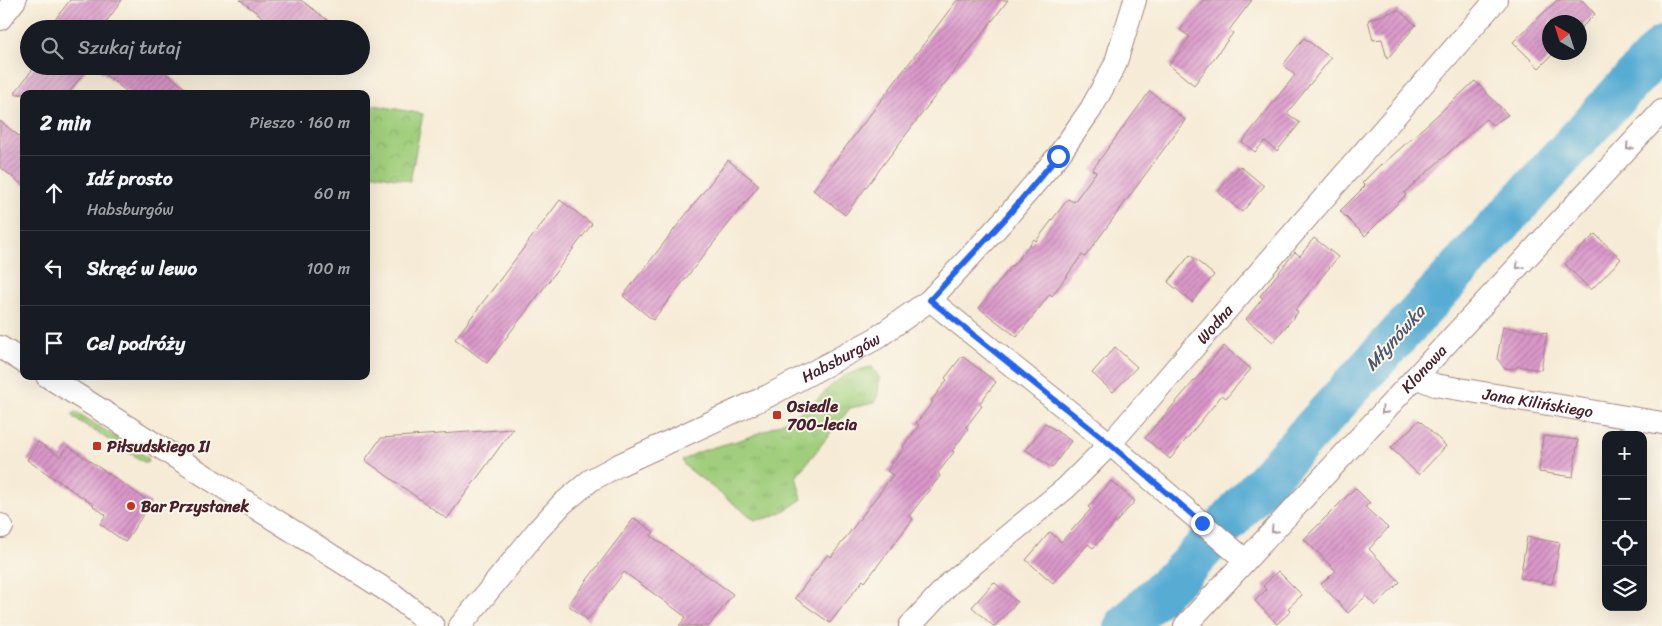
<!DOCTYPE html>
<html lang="pl">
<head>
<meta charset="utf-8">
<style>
  body { margin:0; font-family:Sriracha,sans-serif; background:#20242c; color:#f1f3f6 }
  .controls { position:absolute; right:15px; bottom:15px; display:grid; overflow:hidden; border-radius:10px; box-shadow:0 5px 20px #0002 }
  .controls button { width:45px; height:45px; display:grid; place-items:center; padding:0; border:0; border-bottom:1px solid #363941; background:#171b24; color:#f1f3f6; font:25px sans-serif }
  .compass { position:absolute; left:1542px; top:15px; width:45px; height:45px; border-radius:50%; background:#171b24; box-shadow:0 5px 20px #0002; rotate:321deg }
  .stop { position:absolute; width:15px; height:15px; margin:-11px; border:4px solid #2563eb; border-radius:50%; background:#fff }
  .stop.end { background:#2563eb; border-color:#fff; box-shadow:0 1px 5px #0008 }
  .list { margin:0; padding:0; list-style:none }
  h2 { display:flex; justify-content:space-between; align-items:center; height:65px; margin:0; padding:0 20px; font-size:21px }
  h2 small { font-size:16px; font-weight:400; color:#9ea1a6 }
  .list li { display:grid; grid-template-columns:32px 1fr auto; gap:15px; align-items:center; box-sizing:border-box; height:75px; padding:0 20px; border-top:1px solid #363941 }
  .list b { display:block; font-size:19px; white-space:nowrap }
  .list p { margin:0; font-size:16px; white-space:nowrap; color:#9ea1a6 }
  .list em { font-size:16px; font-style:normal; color:#9ea1a6 }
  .icon { flex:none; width:28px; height:28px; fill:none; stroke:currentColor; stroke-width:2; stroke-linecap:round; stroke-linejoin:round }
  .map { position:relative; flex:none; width:1662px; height:626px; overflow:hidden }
  .search { position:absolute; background:#171b24; box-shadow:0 5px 20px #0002; left:20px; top:20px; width:350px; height:55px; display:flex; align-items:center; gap:12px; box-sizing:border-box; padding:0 18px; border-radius:28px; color:#9ea1a6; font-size:19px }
  .panel { position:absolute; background:#171b24; box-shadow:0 5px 20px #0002; left:20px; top:90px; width:350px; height:290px; border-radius:10px }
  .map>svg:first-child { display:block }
</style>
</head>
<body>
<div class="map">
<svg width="1662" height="626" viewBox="0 0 1662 626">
  <defs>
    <pattern id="grass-tufts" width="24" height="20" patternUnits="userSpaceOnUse" patternTransform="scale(1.25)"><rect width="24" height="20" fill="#a0ce7c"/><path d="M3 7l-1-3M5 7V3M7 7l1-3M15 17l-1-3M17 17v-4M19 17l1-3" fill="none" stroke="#8bb06b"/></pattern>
    <pattern id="park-crowns" width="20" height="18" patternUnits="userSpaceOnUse" patternTransform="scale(1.25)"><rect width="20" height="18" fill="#a0ce7c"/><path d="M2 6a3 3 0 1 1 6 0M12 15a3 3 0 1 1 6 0" fill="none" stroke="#8bb06b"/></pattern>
    <pattern id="building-hatch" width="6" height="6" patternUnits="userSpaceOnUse" patternTransform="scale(1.25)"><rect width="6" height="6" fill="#da98ca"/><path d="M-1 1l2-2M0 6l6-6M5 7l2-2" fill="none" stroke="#b37ba4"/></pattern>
  </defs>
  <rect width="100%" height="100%" fill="#fbf7ec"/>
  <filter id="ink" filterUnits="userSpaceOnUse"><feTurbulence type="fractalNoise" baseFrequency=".02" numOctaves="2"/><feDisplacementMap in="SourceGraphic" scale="10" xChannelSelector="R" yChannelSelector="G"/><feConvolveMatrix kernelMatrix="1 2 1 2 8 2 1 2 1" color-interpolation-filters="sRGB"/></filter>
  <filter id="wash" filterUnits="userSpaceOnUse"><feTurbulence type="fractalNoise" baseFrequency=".0096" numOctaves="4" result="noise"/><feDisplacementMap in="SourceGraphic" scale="20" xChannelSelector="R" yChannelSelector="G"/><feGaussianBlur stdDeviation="1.12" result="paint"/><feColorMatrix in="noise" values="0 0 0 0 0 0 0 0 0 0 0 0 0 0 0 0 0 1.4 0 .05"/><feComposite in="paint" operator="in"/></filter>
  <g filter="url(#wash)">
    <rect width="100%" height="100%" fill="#f6ebd6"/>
    <!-- grass -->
    <g fill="url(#grass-tufts)" stroke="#757654">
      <path d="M 872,367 L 879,377 L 878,394 L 874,403 L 850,408 L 796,477 L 802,499 C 788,509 773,519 755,520 L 685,466 L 682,461 C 701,448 722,446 743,439 C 765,432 789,420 808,407 C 817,401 823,393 831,386 C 842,376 857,369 872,367 Z"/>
      <path d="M 75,412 L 78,413 L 148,458 L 149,461 L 147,463 L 144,462 L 74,418 L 72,415 Z"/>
    </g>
    <!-- park -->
    <path fill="url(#park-crowns)" stroke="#757654" d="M 368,104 L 423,114 L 410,181 L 366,172 L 366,111 Z"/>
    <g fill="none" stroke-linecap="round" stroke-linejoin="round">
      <!-- river -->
      <path stroke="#56acd3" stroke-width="42" d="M 1125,626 L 1184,570 L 1662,47"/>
    </g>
    <g id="blocks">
      <!-- building -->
      <g fill="url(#building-hatch)">
        <path d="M 70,0 L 122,0 L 101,29 L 48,29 Z"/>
        <path d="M 240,0 L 301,0 L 339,29 L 278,29 Z"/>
        <path d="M 957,0 L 1008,0 L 845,215 L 813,190 Z"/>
        <path d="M 1203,0 L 1252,0 L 1229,30 L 1233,33 L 1194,85 L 1169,65 L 1190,37 L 1180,30 Z"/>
        <path d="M 1557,0 L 1582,0 L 1595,14 L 1580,29 L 1580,22 L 1550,22 L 1550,52 L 1555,52 L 1539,68 L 1513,42 Z"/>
        <path d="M 1398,10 L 1416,25 L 1387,59 L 1382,39 L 1373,40 L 1368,20 Z"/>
        <path d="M 1304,38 L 1331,58 L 1287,113 L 1300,123 L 1277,151 L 1265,141 L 1255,152 L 1242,142 L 1295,75 L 1283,65 Z"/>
        <path d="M 35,66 L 89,66 L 68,94 L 14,94 Z"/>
        <path d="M 94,66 L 157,66 L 193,94 L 130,94 Z"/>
        <path d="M 1475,81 L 1508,115 L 1492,125 L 1486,119 L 1404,193 L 1406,195 L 1365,236 L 1340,211 L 1365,186 L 1362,183 L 1381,164 L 1382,165 Z"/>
        <path d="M 1150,91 L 1185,120 L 1085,257 L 1082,255 L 1052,296 L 1050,294 L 1017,337 L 979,308 L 1012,265 L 1013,266 L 1034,239 L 1036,241 L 1068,199 L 1074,202 L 1096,172 L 1092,170 Z"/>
        <path d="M 0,121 L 24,140 L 24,186 L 0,167 Z"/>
        <path d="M 728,160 L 759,185 L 653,320 L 623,296 Z"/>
        <path d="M 1240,166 L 1264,186 L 1242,212 L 1218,192 Z"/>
        <path d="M 560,200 L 592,224 L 487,363 L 455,339 Z"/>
        <path d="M 1595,234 L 1621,259 L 1591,290 L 1565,264 Z"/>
        <path d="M 1314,238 L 1338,257 L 1295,310 L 1298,312 L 1273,342 L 1246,319 L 1263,298 L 1260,296 L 1295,252 L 1300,256 Z"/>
        <path d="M 1190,255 L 1214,275 L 1192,302 L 1168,282 Z"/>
        <path d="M 1503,327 L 1547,333 L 1541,370 L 1518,366 L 1513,369 L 1504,368 L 1497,358 Z"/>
        <path d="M 1224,346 L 1251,369 L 1226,398 L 1222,395 L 1170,459 L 1145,438 Z"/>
        <path d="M 1115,347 L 1137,367 L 1113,392 L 1092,373 Z"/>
        <path d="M 962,356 L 996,382 L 979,404 L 982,406 L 966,427 L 968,429 L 952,451 L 954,452 L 938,473 L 940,476 L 909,516 L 913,519 L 865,582 L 863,580 L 830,623 L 795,598 L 828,554 L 831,557 L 893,475 L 887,471 L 904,448 L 903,447 L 919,425 L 916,423 L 933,402 L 931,401 L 947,380 L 945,378 Z"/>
        <path d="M 1419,420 L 1446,446 L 1419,475 L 1391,448 Z"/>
        <path d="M 1045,423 L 1071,441 L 1052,468 L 1026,450 Z"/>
        <path d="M 513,429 L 447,519 L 365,460 L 381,438 Z"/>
        <path d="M 1543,436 L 1578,440 L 1573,477 L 1539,472 Z"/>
        <path d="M 38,442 L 61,457 L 68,446 L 151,503 L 125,542 L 100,524 L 106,515 L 93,506 L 94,505 L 27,460 Z"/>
        <path d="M 1111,481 L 1135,501 L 1093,548 L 1088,544 L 1053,583 L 1026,560 L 1050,532 L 1061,542 L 1091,509 L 1088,507 Z"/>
        <path d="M 1355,488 L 1370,503 L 1365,507 L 1388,528 L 1369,549 L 1400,582 L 1375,606 L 1366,596 L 1348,613 L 1321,584 L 1336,571 L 1304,539 Z"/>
        <path d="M 634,518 L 654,532 L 651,536 L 733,594 L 709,626 L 679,626 L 686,617 L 624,572 L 588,620 L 568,605 Z"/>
        <path d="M 1527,537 L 1560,543 L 1552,584 L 1520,578 Z"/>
        <path d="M 1278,571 L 1302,595 L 1288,608 L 1291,611 L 1277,624 L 1255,601 L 1266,590 L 1263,586 Z"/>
        <path d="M 994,582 L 1017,602 L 995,626 L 993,626 L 972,607 Z"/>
      </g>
    </g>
  </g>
  <g filter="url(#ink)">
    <use href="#blocks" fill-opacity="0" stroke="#a08580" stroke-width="1"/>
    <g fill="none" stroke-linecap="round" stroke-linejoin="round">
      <!-- minor casing -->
      <g stroke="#a08580" stroke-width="24">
        <g id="minor">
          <path d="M 0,19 L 15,0"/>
          <path d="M 930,300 L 1110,444 L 1245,560"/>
          <path d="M 0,347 L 24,362"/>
          <path d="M 47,376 L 394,595 L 433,626"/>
          <path id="s1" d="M 1416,377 L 1435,385 L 1662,423"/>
          <path d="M 0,525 L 2,527"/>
          <path id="s2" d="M 460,626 L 538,530 L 562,504 L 591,480 L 619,465 L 768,396 L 875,339 L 930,300 L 1004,220 L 1058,156 L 1091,109 L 1115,65 L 1135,0"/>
          <path id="s3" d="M 910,626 L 949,584 L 1066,488 L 1110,444 L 1496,0"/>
          <path id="s4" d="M 1185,626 L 1662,111"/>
        </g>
      </g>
      <!-- minor -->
      <use href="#minor" stroke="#fff" stroke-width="22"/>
    </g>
    <!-- one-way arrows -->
    <defs><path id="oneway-chevron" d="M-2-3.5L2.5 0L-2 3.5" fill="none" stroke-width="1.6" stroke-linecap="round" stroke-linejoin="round" transform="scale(1.25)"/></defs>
    <g stroke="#ae9aa0">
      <use href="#oneway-chevron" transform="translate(1629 147) rotate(133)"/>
      <use href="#oneway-chevron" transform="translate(1519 266) rotate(133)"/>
      <use href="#oneway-chevron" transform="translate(1384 411) rotate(133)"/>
      <use href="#oneway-chevron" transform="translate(1274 530) rotate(133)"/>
    </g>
  </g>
  <g fill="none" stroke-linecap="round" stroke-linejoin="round" filter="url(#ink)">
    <!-- route -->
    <path stroke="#2563eb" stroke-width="6" d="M 1058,156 L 1004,220 L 930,300 L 1110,444 L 1202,523"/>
  </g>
  <!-- markers -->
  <g fill="#c8321e" stroke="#fbf7ec" stroke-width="2">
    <rect x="772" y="410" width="10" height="10" rx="2.5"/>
    <rect x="92" y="441" width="10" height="10" rx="2.5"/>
    <circle cx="131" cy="506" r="5"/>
  </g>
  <g text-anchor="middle" stroke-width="4" stroke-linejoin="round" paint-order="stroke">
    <!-- street labels -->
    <g font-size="16" fill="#4a1f2b" stroke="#fbf7ec">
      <text dy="6" stroke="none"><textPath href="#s3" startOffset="430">Wodna</textPath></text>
      <text dy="6" stroke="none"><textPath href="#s2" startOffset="475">Habsburgów</textPath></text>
      <text dy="6" stroke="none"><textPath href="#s4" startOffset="351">Klonowa</textPath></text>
      <text dy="6" stroke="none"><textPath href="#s1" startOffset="125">Jana Kilińskiego</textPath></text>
    </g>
    <!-- poi labels -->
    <g font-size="16" font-weight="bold" fill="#4a1f2b" stroke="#fbf7ec" text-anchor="start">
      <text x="787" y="412">Osiedle<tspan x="787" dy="18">700-lecia</tspan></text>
      <text x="107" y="452">Piłsudskiego II</text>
      <text x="141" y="512">Bar Przystanek</text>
    </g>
    <!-- water labels -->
    <g font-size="18" font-style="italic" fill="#4f576e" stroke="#fbf7ec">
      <text transform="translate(1395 338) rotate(-48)" y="6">Młynówka</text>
    </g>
  </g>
</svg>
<div class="controls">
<button>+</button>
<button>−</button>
<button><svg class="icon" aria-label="locate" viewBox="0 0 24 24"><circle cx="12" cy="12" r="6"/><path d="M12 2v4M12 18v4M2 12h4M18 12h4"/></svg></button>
<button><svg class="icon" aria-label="layers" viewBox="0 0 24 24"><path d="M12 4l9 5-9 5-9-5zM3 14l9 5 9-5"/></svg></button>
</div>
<svg class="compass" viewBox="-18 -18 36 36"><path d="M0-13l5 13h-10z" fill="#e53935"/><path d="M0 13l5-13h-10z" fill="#9ea1a6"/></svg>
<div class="stop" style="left:1058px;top:156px"></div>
<div class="stop end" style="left:1202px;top:523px"></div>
<div class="search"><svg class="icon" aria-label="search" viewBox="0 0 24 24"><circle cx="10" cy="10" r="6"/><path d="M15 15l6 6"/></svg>Szukaj tutaj</div>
<section class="panel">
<h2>2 min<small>Pieszo · 160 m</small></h2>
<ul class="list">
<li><svg class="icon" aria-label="ahead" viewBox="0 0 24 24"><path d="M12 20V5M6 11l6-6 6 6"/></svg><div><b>Idź prosto</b><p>Habsburgów</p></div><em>60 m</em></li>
<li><svg class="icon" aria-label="left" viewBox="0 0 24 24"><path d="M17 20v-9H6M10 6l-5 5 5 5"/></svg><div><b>Skręć w lewo</b></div><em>100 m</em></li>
<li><svg class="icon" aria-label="arrive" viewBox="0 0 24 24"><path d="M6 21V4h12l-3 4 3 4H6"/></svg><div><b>Cel podróży</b></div></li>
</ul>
</section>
</div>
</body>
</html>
